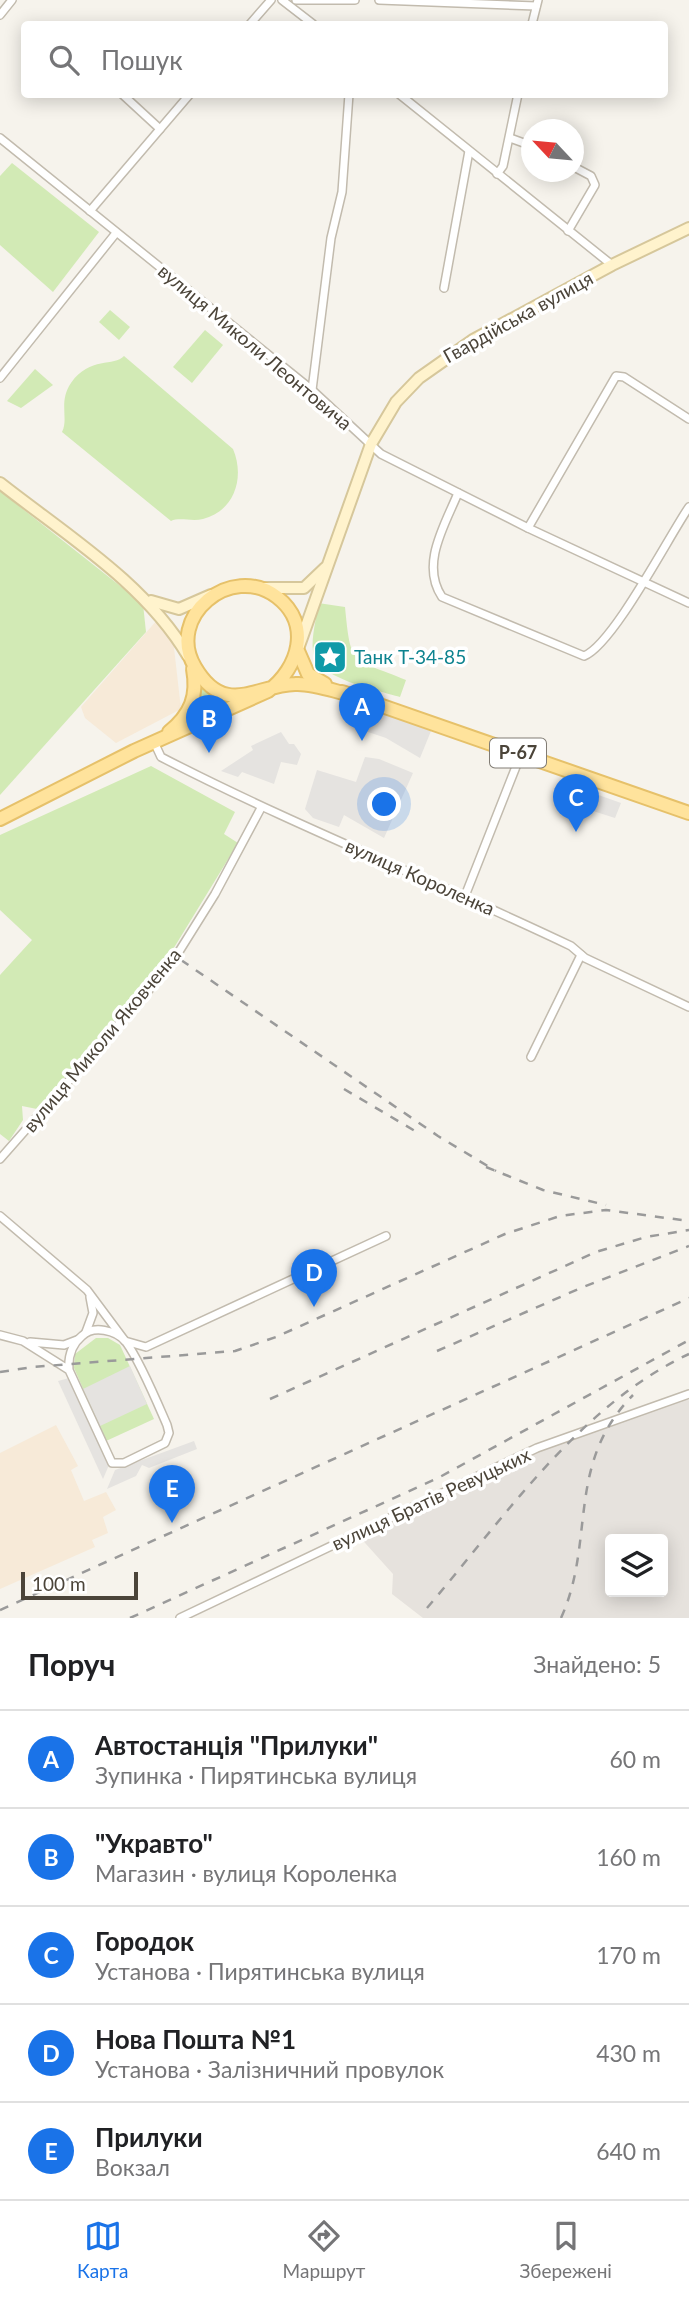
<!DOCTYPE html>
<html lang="uk">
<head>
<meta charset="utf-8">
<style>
  body { margin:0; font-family:Lato,sans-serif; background:#f2f2f2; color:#202124 }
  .controls { position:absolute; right:21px; bottom:21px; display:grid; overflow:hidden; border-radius:7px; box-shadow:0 4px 18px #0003 }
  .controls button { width:63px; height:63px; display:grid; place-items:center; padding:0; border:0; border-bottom:2px solid #e0e0e0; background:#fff; color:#202124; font:35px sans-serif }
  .compass { position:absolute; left:521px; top:119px; width:63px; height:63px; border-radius:50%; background:#fff; box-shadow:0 4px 18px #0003; rotate:296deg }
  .scale { position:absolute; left:21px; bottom:18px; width:117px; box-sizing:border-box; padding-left:7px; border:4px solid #4b4439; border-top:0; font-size:19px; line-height:24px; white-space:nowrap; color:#4b4439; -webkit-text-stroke:5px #fff; paint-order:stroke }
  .you { position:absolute; left:385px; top:805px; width:24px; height:24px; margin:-18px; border:5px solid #fff; border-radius:50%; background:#1a73e8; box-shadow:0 0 0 10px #1a73e833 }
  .badge { display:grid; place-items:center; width:46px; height:46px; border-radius:50%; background:#1a73e8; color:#fff; font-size:23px; font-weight:700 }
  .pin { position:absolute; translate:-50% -58px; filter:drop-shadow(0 2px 4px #0008) }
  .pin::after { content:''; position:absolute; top:37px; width:24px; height:21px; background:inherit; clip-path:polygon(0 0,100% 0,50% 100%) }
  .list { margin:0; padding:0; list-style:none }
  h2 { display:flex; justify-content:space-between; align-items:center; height:91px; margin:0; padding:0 28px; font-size:30px }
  h2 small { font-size:23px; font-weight:400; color:#757577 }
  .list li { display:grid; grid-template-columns:46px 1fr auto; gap:21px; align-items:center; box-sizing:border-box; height:98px; padding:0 28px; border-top:2px solid #e0e0e0 }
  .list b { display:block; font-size:26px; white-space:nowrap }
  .list p { margin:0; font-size:23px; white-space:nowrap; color:#757577 }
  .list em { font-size:23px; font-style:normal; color:#757577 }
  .icon { flex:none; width:38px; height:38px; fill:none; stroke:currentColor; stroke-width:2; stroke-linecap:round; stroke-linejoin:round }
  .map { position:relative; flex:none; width:689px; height:1618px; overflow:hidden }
  .search { position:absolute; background:#fff; box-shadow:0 4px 18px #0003; left:21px; right:21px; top:21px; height:77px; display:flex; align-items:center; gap:18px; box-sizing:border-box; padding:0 24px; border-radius:7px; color:#757577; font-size:26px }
  .sheet { height:581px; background:#fff }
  nav { display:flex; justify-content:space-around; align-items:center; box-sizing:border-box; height:98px; border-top:2px solid #e0e0e0; background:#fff; font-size:19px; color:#757577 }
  nav a { display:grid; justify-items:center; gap:4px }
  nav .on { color:#1a73e8 }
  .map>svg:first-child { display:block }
</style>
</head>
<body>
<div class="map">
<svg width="689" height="1618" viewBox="0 0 689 1618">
  <rect width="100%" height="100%" fill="#f6f3ec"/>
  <!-- commercial -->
  <g fill="#f7ead8">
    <path d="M 158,619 L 173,639 L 181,709 L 116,743 L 85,718 L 81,707 Z"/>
    <path d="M 56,1425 L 78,1466 L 71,1470 L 84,1501 L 106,1492 L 116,1510 L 103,1517 L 108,1533 L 92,1540 L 95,1547 L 0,1589 L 0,1453 Z"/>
  </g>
  <!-- industrial -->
  <path fill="#e6e2dd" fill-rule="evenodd" d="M 686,1395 L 689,1401 L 689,1618 L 423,1618 L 392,1594 L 393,1574 L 357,1534 L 537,1448 ZM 610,1539 L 663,1539 L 663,1592 L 610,1592 Z"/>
  <!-- green -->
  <g fill="#d2eab5">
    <path d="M 12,163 L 99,232 L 53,292 L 0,245 L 0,176 Z"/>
    <path d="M 110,310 L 130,327 L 119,340 L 99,322 Z"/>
    <path d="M 205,330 L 223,345 L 192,383 L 173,367 Z"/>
    <path d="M 124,356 L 233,449 C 245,477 235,511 203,519 C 192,522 180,517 171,521 L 62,432 C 69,419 58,402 71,383 C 90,356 114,367 124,356 Z"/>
    <path d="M 35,369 L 53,385 L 21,408 L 7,401 Z"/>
    <path d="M 0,491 L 143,604 L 146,632 L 0,795 Z"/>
    <path d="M 318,603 L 345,607 C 351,668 351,657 406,680 L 400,697 C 378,690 316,679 313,651 C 311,637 317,617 318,603 Z"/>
    <path d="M 200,682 L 206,691 L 225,703 L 190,718 L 198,701 Z"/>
    <path d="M 151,766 L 235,812 L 224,834 L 238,843 L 164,964 L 37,1109 L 22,1106 L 23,1120 L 9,1141 L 0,1134 L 0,975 L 32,940 L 0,910 L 0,835 Z"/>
    <path d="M 96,1338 L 108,1338 L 120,1345 L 154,1419 L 106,1441 L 74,1368 L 75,1354 Z"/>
  </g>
  <!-- parking -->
  <g fill="#e5e3e0">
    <path d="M 373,709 L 431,731 L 420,758 L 386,738 L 365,731 Z"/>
    <path d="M 281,732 L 289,744 L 294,744 L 301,754 L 297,765 L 281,762 L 274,784 L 242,772 L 238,777 L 221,771 L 253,750 L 251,746 Z"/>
    <path d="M 365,757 L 379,759 L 413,773 L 384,838 L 344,815 L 339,827 L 313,818 L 305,809 L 317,770 L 356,782 Z"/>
    <path d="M 562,782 L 621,803 L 615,818 L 555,799 Z"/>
    <path d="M 130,1366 L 147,1404 L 100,1426 L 83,1389 Z"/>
    <path d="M 69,1378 L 109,1465 L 103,1479 L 58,1381 Z"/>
    <path d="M 194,1441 L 197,1449 L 149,1468 L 142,1465 L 136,1476 L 107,1489 L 115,1470 Z"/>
  </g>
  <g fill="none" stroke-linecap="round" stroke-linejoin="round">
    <!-- minor casing -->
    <g stroke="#c2bbae" stroke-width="10">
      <g id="minor">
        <path d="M 282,0 L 313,24"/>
        <path d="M 296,0 L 355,0"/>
        <path d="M 379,0 L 536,6"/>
        <path d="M 0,15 L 12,0"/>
        <path d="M 250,24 L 271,0"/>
        <path d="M 532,24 L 538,0"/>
        <path d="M 122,94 L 160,129"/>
        <path d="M 399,94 L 612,265"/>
        <path d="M 0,138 L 312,390 L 381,454 L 528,528 L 689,603"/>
        <path d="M 510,138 L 532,146"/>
        <path d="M 497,174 L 503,166 L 518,94"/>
        <path d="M 90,211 L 190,94"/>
        <path d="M 568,231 L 595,185 L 591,176 L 574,167"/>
        <path d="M 444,288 L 469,151"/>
        <path d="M 0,378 L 116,233"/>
        <path d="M 312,390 L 331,238 L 342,192 L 349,94"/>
        <path d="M 458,493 C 445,525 420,564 442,597 L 584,656 C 613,645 669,536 689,507"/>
        <path d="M 528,528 L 616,376 L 624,377 L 689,419"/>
        <path d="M 155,744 L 161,757 C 295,826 435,881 571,946 L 585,958 L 689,1007"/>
        <path d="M 465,896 L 521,754"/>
        <path d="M 531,1057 L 581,955"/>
        <path d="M 0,1159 L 170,966 L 215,894 L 261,808"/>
        <path d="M 0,1216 L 87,1290 L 125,1341 L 146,1347 L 386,1236"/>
        <path d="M 86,1332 L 93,1313 L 90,1297"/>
        <path d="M 0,1335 L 23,1341 L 69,1370 L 112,1463 L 124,1463 L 165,1443 L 169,1433 L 167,1425 C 157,1402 140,1361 126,1342 C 116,1330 93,1325 82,1336 C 71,1345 68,1356 69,1370"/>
        <path d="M 30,1342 L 64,1345 L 77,1340"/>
        <path d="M 180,1618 L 537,1448 L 689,1394"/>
      </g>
    </g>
    <!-- secondary casing -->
    <g stroke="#d6c79b" stroke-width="14">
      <g id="secondary">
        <path d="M 0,483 C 66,535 145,583 188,656"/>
        <path d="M 262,588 L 304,588 L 325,568"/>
        <path d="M 151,601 L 179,609 L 211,595"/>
        <path d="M 299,646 L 371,444 L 396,402 L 419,378 L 473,340 L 612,265 L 689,228"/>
      </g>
    </g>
    <!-- primary casing -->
    <g stroke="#e6c16a" stroke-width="16">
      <g id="primary">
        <path d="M 298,651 L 308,674 L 325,684"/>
        <path d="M 342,692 L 689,813"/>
        <path d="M 169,732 C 191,714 198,696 193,669"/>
        <path d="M 0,819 L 134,751 L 268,691 C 299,668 312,624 277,597 C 231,562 165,617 195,667 C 225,718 256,685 295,684 C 311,683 331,690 347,694"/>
      </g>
    </g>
    <!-- minor -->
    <use href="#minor" stroke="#fff" stroke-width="7"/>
    <!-- secondary -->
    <use href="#secondary" stroke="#fff3cd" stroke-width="10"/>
    <!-- primary -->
    <use href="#primary" stroke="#ffe39c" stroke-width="12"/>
    <!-- rail -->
    <g stroke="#9a9a9a" stroke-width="2.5" stroke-dasharray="9 9" stroke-linecap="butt">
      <path d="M 181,960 L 438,1136 L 496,1171"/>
      <path d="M 344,1089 L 415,1131"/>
      <path d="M 486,1167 L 543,1190 L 606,1205"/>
      <path d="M 437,1351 L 583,1287 L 689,1246"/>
      <path d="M 0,1372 L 33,1367 L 235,1351 L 276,1337 L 505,1234 L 560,1216 L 606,1210 L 689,1221"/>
      <path d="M 270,1399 L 596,1252 L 646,1237 L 689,1230"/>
      <path d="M 427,1608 C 504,1518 580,1405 689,1354"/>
      <path d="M 0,1610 L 689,1298"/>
      <path d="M 130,1618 L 438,1478 L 689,1340"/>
      <path d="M 561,1618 C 596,1541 565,1464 633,1395"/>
    </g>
  </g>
  <!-- icons -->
  <defs>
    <g id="sight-square" transform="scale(1.75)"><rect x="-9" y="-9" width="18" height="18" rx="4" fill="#0f9aa8" stroke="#fff"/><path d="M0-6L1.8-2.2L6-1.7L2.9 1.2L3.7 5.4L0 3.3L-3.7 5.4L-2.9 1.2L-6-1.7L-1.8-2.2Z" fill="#fff"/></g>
  </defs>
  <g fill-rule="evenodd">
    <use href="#sight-square" x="330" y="657"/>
  </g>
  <g text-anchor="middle" stroke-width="7" stroke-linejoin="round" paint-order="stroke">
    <!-- shield labels -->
    <rect fill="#fff" stroke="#817c74" stroke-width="2" x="490" y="738.5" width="56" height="29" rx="5"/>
    <g font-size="18" font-weight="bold" fill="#4b4439">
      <text x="518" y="759">Р-67</text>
    </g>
    <!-- street labels -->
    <g font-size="19" fill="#4b4439" stroke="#fff">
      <text transform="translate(518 317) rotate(-29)" y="7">Гвардійська вулиця</text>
      <text transform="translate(255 347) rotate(40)" y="7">вулиця Миколи Леонтовича</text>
      <text transform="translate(420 877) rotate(24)" y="7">вулиця Короленка</text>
      <text transform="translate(102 1040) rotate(-50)" y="7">вулиця Миколи Яковченка</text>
      <text transform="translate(431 1499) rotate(-25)" y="7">вулиця Братів Ревуцьких</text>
    </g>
    <!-- culture labels -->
    <g font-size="19" fill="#0d838f" stroke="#fff" text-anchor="start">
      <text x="354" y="664">Танк Т-34-85</text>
    </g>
  </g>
</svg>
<div class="controls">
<button><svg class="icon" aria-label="layers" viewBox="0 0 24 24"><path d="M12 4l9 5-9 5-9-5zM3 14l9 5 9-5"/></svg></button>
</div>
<svg class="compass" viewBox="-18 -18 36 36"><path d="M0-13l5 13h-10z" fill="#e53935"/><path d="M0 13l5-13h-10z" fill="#757577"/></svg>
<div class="scale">100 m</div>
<div class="you"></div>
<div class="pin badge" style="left:362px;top:741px">A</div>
<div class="pin badge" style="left:209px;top:753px">B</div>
<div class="pin badge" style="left:576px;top:832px">C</div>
<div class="pin badge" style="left:314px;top:1307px">D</div>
<div class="pin badge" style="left:172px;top:1523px">E</div>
<div class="search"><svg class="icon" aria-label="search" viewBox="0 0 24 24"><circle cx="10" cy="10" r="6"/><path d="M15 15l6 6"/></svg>Пошук</div>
</div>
<section class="sheet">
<h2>Поруч<small>Знайдено: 5</small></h2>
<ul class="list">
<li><span class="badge">A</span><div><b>Автостанція &quot;Прилуки&quot;</b><p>Зупинка · Пирятинська вулиця</p></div><em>60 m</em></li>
<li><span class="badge">B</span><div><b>&quot;Укравто&quot;</b><p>Магазин · вулиця Короленка</p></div><em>160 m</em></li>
<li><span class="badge">C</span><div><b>Городок</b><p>Установа · Пирятинська вулиця</p></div><em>170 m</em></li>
<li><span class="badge">D</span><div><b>Нова Пошта №1</b><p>Установа · Залізничний провулок</p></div><em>430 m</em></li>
<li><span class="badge">E</span><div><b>Прилуки</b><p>Вокзал</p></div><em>640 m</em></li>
</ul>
</section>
<nav>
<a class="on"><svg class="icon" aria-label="map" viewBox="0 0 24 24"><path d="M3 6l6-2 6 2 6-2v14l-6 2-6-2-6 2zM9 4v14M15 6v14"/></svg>Карта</a>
<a><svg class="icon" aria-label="directions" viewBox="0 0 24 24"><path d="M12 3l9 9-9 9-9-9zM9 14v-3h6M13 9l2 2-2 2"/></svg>Маршрут</a>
<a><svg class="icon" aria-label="saved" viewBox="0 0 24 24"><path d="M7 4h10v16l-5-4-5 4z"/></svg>Збережені</a>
</nav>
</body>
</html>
